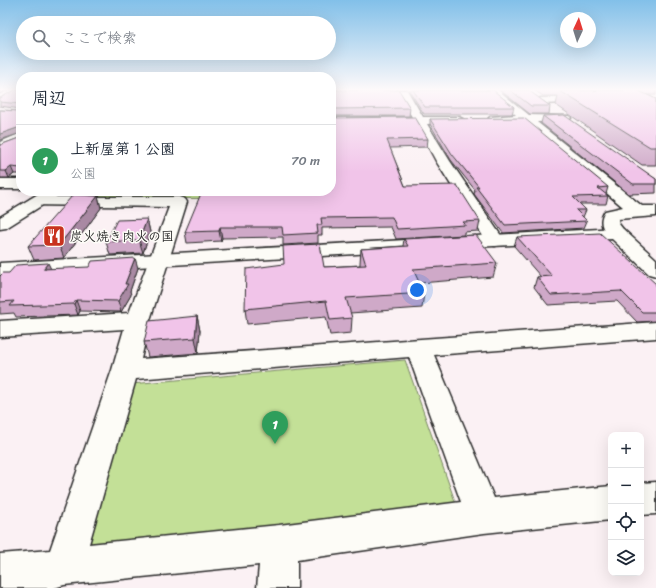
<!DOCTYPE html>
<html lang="ja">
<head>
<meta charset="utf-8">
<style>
  body { margin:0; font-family:Sriracha,"Klee One",sans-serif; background:#f2f2f3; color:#1f2937 }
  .controls { position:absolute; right:12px; bottom:12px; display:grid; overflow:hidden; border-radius:8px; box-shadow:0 4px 16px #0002 }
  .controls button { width:36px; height:36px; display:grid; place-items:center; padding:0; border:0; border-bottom:1px solid #e0e1e3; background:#fff; color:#1f2937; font:20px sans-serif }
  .compass { position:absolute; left:560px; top:12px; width:36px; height:36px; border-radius:50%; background:#fff; box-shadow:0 4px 16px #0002; rotate:4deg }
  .you { position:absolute; left:417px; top:290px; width:14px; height:14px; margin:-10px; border:3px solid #fff; border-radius:50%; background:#1a73e8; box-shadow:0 0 0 6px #1a73e833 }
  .badge { display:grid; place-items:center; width:26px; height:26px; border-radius:50%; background:#c8321e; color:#fff; font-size:13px; font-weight:700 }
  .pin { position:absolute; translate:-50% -33px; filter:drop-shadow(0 1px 2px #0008) }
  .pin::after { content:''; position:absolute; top:21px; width:14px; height:12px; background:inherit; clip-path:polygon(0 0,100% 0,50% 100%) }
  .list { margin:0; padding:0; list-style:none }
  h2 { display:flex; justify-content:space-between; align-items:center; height:52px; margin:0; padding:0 16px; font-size:17px }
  h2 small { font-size:13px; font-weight:400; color:#747a83 }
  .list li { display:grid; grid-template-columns:26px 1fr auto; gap:12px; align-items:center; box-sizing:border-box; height:72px; padding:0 16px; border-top:1px solid #e0e1e3 }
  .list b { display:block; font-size:15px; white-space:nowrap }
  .list p { margin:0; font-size:13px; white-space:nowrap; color:#747a83 }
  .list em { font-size:13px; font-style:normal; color:#747a83 }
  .icon { flex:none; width:22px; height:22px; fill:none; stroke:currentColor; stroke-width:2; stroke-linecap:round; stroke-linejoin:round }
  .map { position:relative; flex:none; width:656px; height:588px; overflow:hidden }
  .search { position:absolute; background:#fff; box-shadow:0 4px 16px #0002; left:16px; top:16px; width:320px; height:44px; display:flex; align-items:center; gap:10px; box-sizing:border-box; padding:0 14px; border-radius:22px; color:#747a83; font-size:15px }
  .panel { position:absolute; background:#fff; box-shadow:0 4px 16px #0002; left:16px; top:72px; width:320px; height:124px; border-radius:16px }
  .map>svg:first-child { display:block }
</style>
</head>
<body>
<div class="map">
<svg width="656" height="588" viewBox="0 0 656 588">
  <rect width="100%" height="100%" fill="#fbf1f4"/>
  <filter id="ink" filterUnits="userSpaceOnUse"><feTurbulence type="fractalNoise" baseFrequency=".025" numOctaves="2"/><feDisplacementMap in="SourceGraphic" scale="8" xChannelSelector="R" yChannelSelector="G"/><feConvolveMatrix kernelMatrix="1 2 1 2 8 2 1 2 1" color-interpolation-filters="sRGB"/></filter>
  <g filter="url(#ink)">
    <!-- green -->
    <g fill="#c3e097" stroke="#778661">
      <path d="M 59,191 L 318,191 L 319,198 L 46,199 Z"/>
      <path d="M 405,360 L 456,504 L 87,548 L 131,384 Z"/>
    </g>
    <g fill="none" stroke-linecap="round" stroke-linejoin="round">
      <!-- street casing -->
      <g stroke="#2b2b2b" stroke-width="3">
        <g id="street">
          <path d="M 331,90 L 337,90 L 334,97 L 331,98 Z"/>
          <path d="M 397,90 L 407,90 L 423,117 L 459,117 L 465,120 L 459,123 L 427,124 L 450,161 L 504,240 L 502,244 L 495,246 L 488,244 L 436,161 L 416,124 L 331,124 L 331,118 L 412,117 Z"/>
          <path d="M 487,90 L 498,90 L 529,115 L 569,116 L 571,118 L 569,120 L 565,121 L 537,122 L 642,206 L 656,206 L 656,216 L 618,219 L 619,224 L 626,233 L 623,237 C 608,241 595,225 605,211 L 623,207 L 523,122 L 490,121 L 488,119 L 490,117 L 516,115 Z"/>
          <path d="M 587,97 L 591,98 L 592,100 L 591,102 L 540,104 L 535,101 L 540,98 Z"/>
          <path d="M 21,133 L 21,142 L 0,151 L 0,142 Z"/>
          <rect x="0" y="179" width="21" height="10"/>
          <path d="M 36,197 L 179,197 L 185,199 L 187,202 L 150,320 L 141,359 L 656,322 L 656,338 L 434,355 L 494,498 L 611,486 L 611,520 L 484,533 L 297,560 L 297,588 L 257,588 L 259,565 L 64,585 L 54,588 L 0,588 L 0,554 L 50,550 L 112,370 L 124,329 L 0,337 L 0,321 L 129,313 L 169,207 L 30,205 L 28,202 L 30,199 ZM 409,357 L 461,502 L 279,525 L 89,544 L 136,379 Z"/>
          <path d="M 656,482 L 656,514 L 641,515 L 641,483 Z"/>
        </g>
      </g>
      <!-- secondary casing -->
      <g stroke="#2b2b2b" stroke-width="3">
        <g id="secondary">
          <path d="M 43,191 L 62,191 L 60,194 L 6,228 L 0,229 L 0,217 Z"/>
          <path d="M 617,228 L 623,229 L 656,259 L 656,276 L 649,274 L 612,239 L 0,275 L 0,263 Z"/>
        </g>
      </g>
      <!-- street -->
      <use href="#street" fill="#fdfcf7" fill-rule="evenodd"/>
      <!-- secondary -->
      <use href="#secondary" fill="#fdfcf7" fill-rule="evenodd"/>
    </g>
    <!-- wall -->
    <g fill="#cfa9c8" stroke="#2b2b2b">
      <path d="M 21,90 L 21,174 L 14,174 L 9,178 L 0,178 L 0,145 L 19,138 L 20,133 L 0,140 L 0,110 L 19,111 L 20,109 L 0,106 L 0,107 L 0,98 Z"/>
      <path d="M 409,90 L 493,90 L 514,107 L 512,114 L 424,114 Z"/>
      <path d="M 500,90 L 528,90 L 550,106 L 549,114 L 530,114 Z"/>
      <path d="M 534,90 L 656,90 L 656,95 L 647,95 L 656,99 L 656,165 L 642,165 L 556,105 L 558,96 L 543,96 Z"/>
      <path d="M 331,92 L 410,108 L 409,116 L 331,116 Z"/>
      <path d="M 543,116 L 656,179 L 656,193 L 629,194 L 541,123 Z"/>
      <path d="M 331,118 L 428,139 L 427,147 L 390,148 L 405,186 L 480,221 L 478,231 L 464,232 L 464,235 L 396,239 L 391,227 L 322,228 L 322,235 L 318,235 L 318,243 L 283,245 L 283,237 L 222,238 L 221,241 L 187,243 L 185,232 L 331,191 Z"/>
      <path d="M 430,119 L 608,187 L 606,194 L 608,196 L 606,204 L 580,204 L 586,210 L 583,217 L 587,221 L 584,228 L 503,233 L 474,194 L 475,190 L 451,160 L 430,124 Z"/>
      <path d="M 98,196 L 101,208 L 64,258 L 34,260 L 28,246 Z"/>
      <path d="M 147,219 L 150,232 L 143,253 L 110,255 L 106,242 Z"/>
      <path d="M 517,237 L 656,284 L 656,321 L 637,322 L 617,301 L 548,305 L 534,287 L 537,277 L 541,277 L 514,246 Z"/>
      <path d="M 404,239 L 497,263 L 493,277 L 420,283 L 424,293 L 422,308 L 350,313 L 352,318 L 351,333 L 330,335 L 326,317 L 247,324 L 245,309 L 324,267 L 360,265 L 360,263 L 361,249 L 403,246 Z"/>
      <path d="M 138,268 L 130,291 L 131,295 L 121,312 L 80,311 L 78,315 L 16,317 L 14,313 L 0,314 L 0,276 L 51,269 Z"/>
      <path d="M 197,316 L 200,331 L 198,353 L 148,357 L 144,342 Z"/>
    </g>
    <!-- shaded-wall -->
    <g fill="#a989a3" stroke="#2b2b2b">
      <path d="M 0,90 L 8,90 L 0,94 Z"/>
      <path d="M 20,127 L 21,133 L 0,140 L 0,134 Z"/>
      <path d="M 11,167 L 14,174 L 9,178 L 6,171 Z"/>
      <path d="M 98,196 L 101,208 L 64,258 L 59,245 Z"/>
      <path d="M 147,219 L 150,232 L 143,253 L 139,240 Z"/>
      <path d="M 220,227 L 222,238 L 221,241 L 219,231 Z"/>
      <path d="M 135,258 L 138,268 L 130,291 L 131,295 L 121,312 L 118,301 L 125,284 Z"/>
      <path d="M 48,263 L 53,273 L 43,269 Z"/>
      <path d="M 76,300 L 80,311 L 78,315 L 74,304 Z"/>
      <path d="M 197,316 L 200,331 L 198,353 L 195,338 Z"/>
    </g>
    <!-- building -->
    <g fill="#f1c4e9" stroke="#2b2b2b">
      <path d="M 15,90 L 21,90 L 21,168 L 11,167 L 6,171 L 0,171 L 0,145 L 19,138 L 20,127 L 0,134 L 0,110 L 19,111 L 21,104 L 0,102 L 0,98 Z"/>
      <path d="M 336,90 L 399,90 L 410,108 L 331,109 L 331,92 L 335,91 Z"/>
      <path d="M 413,90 L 493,90 L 514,107 L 425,107 Z"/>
      <path d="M 510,90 L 528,90 L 550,106 L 531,106 Z"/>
      <path d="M 637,90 L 656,99 L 656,147 L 650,147 L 560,91 Z"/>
      <path d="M 564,115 L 656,179 L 656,184 L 633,184 L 543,116 Z"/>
      <path d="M 415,117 L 428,139 L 387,140 L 405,186 L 457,185 L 480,221 L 463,222 L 466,225 L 397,229 L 392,217 L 321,218 L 322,225 L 317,225 L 318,233 L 283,235 L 282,227 L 220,227 L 219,231 L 185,232 L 202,191 L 331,191 L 332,190 L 331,185 L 331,118 Z"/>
      <path d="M 524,118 L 608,187 L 598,188 L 608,196 L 573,197 L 586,210 L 576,210 L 587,221 L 505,225 L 476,187 L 479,187 L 452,154 L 430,119 Z"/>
      <path d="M 73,195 L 98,196 L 59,245 L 28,246 Z"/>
      <path d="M 147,219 L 139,240 L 106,242 L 117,220 Z"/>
      <path d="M 600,233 L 656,284 L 656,312 L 642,312 L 621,291 L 551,295 L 537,277 L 552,276 L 517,237 Z"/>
      <path d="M 476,235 L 497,263 L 413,269 L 424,293 L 346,298 L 352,318 L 330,320 L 326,301 L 245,309 L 246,269 L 284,264 L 283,246 L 320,244 L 324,267 L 366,265 L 361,249 L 408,246 L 404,239 Z"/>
      <path d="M 135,258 L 125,284 L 128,284 L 118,301 L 76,300 L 74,304 L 10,306 L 14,301 L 0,302 L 0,276 L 3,273 L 9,273 L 16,265 L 48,263 L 43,269 L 89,267 L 92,261 Z"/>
      <path d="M 197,316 L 195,338 L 144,342 L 149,321 Z"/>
    </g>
  </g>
  <!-- sky -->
  <linearGradient id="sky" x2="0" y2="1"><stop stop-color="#82c0e9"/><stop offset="0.52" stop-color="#fdf9fa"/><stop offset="1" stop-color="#fdf9fa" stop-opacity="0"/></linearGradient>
  <rect width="656" height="172" fill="url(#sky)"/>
  <!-- icons -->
  <defs>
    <g id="restaurant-square" transform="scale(1.15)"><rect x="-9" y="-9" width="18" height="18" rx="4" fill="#c8321e" stroke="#fdfcf7"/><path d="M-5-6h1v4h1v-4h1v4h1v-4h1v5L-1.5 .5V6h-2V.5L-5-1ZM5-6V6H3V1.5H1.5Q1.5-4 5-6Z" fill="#fff"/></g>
  </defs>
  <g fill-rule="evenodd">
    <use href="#restaurant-square" x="54" y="236"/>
  </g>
  <g text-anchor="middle" stroke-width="3" stroke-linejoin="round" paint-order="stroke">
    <!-- poi labels -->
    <g font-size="13" font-weight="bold" fill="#2b2b2b" stroke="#fdfcf7" text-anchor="start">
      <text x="70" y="241">炭火焼き肉火の国</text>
    </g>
  </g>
</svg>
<div class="controls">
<button>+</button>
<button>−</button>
<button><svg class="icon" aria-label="locate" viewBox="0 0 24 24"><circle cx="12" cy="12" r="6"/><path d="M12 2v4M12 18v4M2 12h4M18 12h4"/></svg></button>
<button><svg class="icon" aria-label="layers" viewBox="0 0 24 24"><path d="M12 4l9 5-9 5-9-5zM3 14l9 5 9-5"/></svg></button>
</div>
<svg class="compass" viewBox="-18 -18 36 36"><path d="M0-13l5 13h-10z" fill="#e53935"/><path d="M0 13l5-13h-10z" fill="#747a83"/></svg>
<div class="you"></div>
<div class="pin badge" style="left:275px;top:444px;background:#2e9e5b">1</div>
<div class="search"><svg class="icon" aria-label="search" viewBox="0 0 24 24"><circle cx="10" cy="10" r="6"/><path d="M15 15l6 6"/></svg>ここで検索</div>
<section class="panel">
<h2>周辺<small></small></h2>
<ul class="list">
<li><span class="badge" style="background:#2e9e5b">1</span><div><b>上新屋第１公園</b><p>公園</p></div><em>70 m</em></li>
</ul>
</section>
</div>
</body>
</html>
